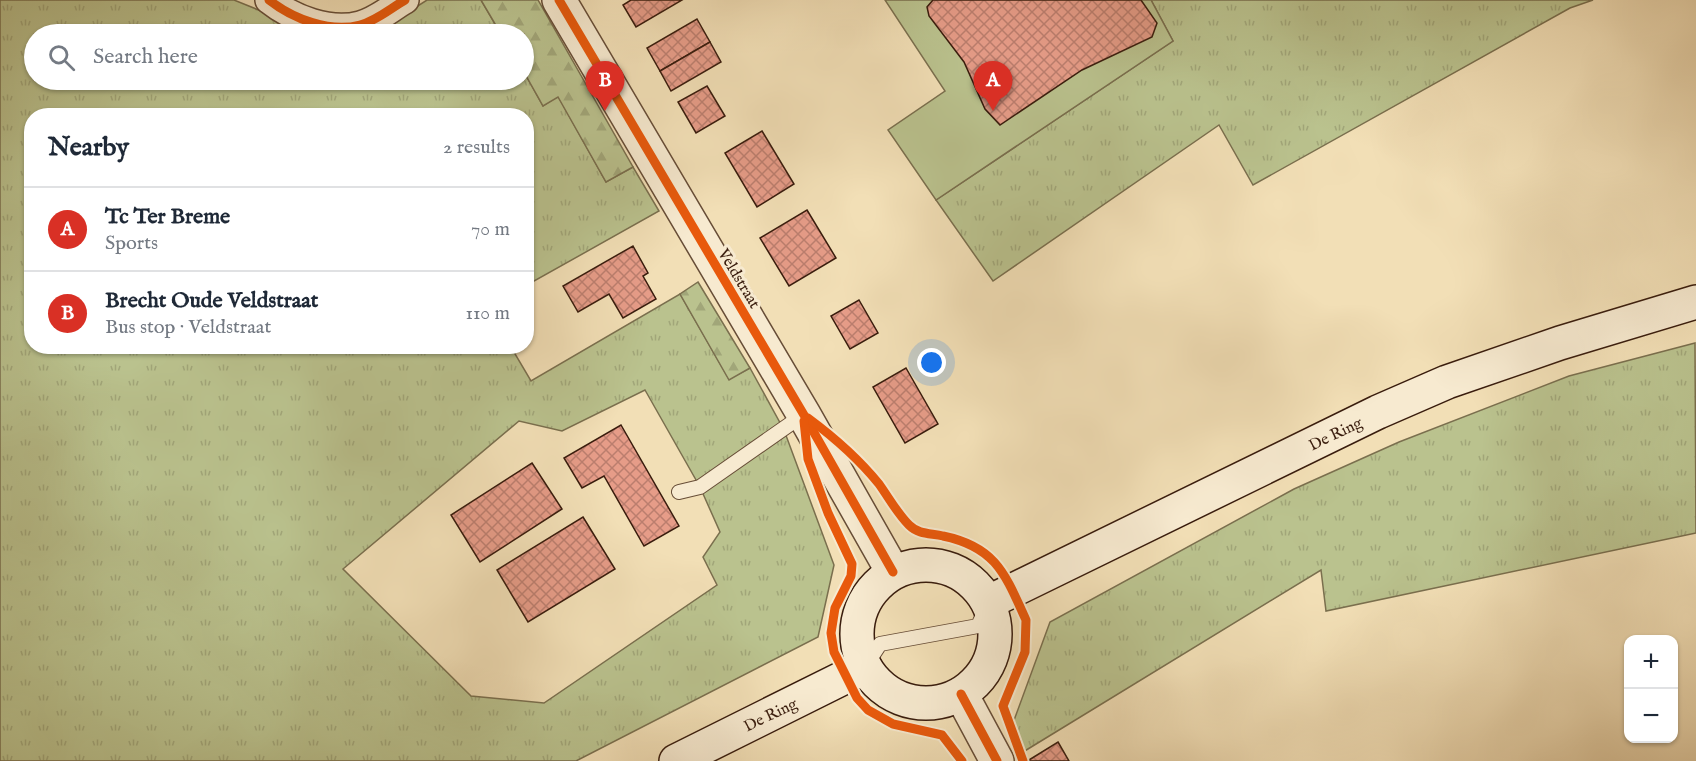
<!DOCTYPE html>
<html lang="en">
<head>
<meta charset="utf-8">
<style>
  body { margin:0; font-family:"IM FELL English",serif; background:#f6f6f7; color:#1f2937 }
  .controls { position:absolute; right:18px; bottom:18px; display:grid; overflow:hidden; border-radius:12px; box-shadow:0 2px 4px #0004 }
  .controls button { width:54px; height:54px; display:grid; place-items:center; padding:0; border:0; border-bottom:2px solid #e0e1e3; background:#fff; color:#1f2937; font:30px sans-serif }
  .you { position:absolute; left:932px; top:363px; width:21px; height:21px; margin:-15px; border:4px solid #fff; border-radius:50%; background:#1a73e8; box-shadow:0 0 0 9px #1a73e833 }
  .badge { display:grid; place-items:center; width:39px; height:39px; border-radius:50%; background:#d93025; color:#fff; font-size:20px; font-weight:700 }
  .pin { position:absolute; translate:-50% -50px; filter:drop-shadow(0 2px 3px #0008) }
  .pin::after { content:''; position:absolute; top:32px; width:21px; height:18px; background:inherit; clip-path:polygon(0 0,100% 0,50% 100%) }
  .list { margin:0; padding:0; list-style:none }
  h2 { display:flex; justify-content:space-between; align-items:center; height:78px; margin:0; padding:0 24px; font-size:26px }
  h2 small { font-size:20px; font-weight:400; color:#747a83 }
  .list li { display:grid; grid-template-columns:39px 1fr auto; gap:18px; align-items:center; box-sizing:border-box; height:84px; padding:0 24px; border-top:2px solid #e0e1e3 }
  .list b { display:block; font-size:22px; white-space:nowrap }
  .list p { margin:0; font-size:20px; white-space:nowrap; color:#747a83 }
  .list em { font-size:20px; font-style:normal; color:#747a83 }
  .icon { flex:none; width:33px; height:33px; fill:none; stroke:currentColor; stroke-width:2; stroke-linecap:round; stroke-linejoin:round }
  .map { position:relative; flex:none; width:1696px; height:761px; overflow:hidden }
  .search { position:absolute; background:#fff; box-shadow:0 2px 4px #0004; left:24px; top:24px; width:510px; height:66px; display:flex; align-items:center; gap:15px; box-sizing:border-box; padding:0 21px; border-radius:33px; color:#747a83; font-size:22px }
  .panel { position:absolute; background:#fff; box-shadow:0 2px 4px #0004; left:24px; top:108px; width:510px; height:246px; border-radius:24px }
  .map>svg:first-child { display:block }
</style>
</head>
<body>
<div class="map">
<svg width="1696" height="761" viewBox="0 0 1696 761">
  <defs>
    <pattern id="grass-tufts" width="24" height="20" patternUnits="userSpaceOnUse" patternTransform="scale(1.5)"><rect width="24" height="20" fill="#bac28e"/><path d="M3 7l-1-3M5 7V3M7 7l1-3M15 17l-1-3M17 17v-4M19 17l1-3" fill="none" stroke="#a1a679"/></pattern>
    <pattern id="forest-firs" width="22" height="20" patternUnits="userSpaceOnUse" patternTransform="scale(1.5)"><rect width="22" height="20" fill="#bac28e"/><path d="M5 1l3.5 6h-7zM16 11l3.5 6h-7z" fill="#a1a679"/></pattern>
    <pattern id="building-cross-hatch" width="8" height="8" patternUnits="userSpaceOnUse" patternTransform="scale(1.5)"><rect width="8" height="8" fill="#e69c88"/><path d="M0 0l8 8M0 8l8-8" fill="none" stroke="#bb7e6e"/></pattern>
  </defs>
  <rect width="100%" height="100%" fill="#f2dfb6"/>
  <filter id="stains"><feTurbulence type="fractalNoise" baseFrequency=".00333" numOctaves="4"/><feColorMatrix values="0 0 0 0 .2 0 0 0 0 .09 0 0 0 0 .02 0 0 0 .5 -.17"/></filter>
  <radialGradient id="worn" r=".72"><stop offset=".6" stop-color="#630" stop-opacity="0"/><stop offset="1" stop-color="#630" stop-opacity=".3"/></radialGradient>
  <!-- grass -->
  <g fill="url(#grass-tufts)" stroke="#7a6f4e" stroke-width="1.5" fill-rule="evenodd">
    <path d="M 0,0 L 234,0 L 318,34 L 34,34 L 34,80 L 524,80 L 524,72 L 543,106 L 558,96 L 606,182 L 633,167 L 659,211 L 527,285 L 526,116 L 32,116 L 32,346 L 511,347 L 531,381 L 680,294 L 729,379 L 750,368 L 784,430 L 834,565 L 818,637 L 576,761 L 0,761 ZM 645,390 L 700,487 L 720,532 L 703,557 L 717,585 L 544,703 L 471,696 L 343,569 L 519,421 L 562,431 Z"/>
    <path d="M 427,0 L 481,0 L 501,34 L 374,34 Z"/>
    <path d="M 1151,0 L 1593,0 L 1570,8 L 1253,185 L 1219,125 L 993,281 L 936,200 L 1173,41 Z"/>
    <path d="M 1695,343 L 1696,533 L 1326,611 L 1321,570 L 1023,752 L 1013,723 L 1050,622 L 1294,489 L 1399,442 L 1569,376 Z"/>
  </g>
  <!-- forest -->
  <g fill="url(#forest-firs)" stroke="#7a6f4e" stroke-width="1.5">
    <path d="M 481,0 L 538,0 L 633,167 L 606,182 L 558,97 L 543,106 L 524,72 L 524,34 L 501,34 Z"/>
    <path d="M 698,282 L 750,368 L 729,380 L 680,294 Z"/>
  </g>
  <!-- pitch -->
  <path fill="#bac28e" stroke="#7a6f4e" stroke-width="1.5" d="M 885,0 L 1151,0 L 1173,41 L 936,200 L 888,130 L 945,91 Z"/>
  <!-- building -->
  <g fill="url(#building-cross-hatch)" stroke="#391c0d" stroke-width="1.5">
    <path d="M 631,0 L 682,0 L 636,27 L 623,5 Z"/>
    <path d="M 933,0 L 1141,0 L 1157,23 L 1152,37 L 1082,70 L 1000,125 L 985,109 L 964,62 L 929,16 L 927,7 Z"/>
    <path d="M 697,19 L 710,42 L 660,71 L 647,48 Z"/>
    <path d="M 710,42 L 721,62 L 671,91 L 660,71 Z"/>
    <path d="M 707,86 L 725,116 L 696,133 L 678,102 Z"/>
    <path d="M 762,131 L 794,184 L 757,207 L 725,153 Z"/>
    <path d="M 807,210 L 836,258 L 789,286 L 760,238 Z"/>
    <path d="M 633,246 L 648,273 L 643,276 L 656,299 L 623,318 L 609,294 L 578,312 L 563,286 Z"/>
    <path d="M 859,300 L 878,333 L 850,349 L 831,316 Z"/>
    <path d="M 906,368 L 938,424 L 905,443 L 873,387 Z"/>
    <path d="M 621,425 L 679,526 L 644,546 L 604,476 L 582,488 L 564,458 Z"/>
    <path d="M 532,463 L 562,509 L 480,562 L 451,515 Z"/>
    <path d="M 583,517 L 615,569 L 528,622 L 497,570 Z"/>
    <path d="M 1058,742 L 1069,761 L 1030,761 L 1029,760 Z"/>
  </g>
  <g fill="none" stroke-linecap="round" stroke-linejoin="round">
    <!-- service casing -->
    <g stroke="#674d37" stroke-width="16">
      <g id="service">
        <path d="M 679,492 L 700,487 L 803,415"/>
        <path d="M 865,667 L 880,644 L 978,626 L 989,602"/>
      </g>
    </g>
    <!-- minor casing -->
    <g stroke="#674d37" stroke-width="30">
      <path id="minor" d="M 269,0 C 293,19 330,33 360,25 C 376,21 391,8 405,0"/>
    </g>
    <!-- tertiary casing -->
    <g stroke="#674d37" stroke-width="36">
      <g id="tertiary">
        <path d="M 559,0 L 804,415 L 893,572"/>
        <path d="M 961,694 L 997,761"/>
      </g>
    </g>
    <!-- secondary casing -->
    <g stroke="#391c0d" stroke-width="36">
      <g id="secondary">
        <circle cx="926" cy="634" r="69"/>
        <path d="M 989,602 L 1378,412 L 1447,382 L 1560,343 L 1696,302"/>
        <path d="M 676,761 L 865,667"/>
      </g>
    </g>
    <!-- service -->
    <use href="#service" stroke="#f7ead0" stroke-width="14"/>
    <!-- minor -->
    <use href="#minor" stroke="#f7ead0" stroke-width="27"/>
    <!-- tertiary -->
    <use href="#tertiary" stroke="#f7ead0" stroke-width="33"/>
    <!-- secondary -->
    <use href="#secondary" stroke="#f7ead0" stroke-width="33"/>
    <!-- cycleway casing -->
    <g stroke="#f7ead0" stroke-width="13">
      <g id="cycleway">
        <path d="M 269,0 C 293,19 330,33 360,25 C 376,21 391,8 405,0"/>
        <path d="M 559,0 L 804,415 L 893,572"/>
        <path d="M 808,418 C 835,438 858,458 879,484 C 889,498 897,513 909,525 C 919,535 931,533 943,536 C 996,547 1005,574 1026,620 L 1025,652 L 1003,706 L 1023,761"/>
        <path d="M 804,421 L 808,459 L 828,513 L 852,564 L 851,576 L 835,608 L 831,633 L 834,652 L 857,698 L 868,710 L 893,724 L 942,735 L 962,761"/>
        <path d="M 961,694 L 997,761"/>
      </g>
    </g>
    <!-- cycleway -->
    <use href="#cycleway" stroke="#e8590c" stroke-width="9"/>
  </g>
  <g text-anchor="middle" stroke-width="6" stroke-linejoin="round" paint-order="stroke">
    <!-- street labels -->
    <g font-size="16" fill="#391c0d" stroke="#f7ead0">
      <text transform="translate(740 278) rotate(59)" y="6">Veldstraat</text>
      <text transform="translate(1335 433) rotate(-26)" y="6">De Ring</text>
      <text transform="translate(770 714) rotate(-26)" y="6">De Ring</text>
    </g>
  </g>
  <rect width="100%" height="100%" filter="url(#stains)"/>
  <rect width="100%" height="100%" fill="url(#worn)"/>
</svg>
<div class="controls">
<button>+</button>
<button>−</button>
</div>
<div class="you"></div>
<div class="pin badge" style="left:993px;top:111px">A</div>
<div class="pin badge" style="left:605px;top:111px">B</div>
<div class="search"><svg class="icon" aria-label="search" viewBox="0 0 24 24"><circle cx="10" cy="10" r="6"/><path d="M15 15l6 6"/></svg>Search here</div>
<section class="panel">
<h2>Nearby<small>2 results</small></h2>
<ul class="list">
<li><span class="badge">A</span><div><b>Tc Ter Breme</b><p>Sports</p></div><em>70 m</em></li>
<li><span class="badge">B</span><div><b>Brecht Oude Veldstraat</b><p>Bus stop · Veldstraat</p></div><em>110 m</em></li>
</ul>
</section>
</div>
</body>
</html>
